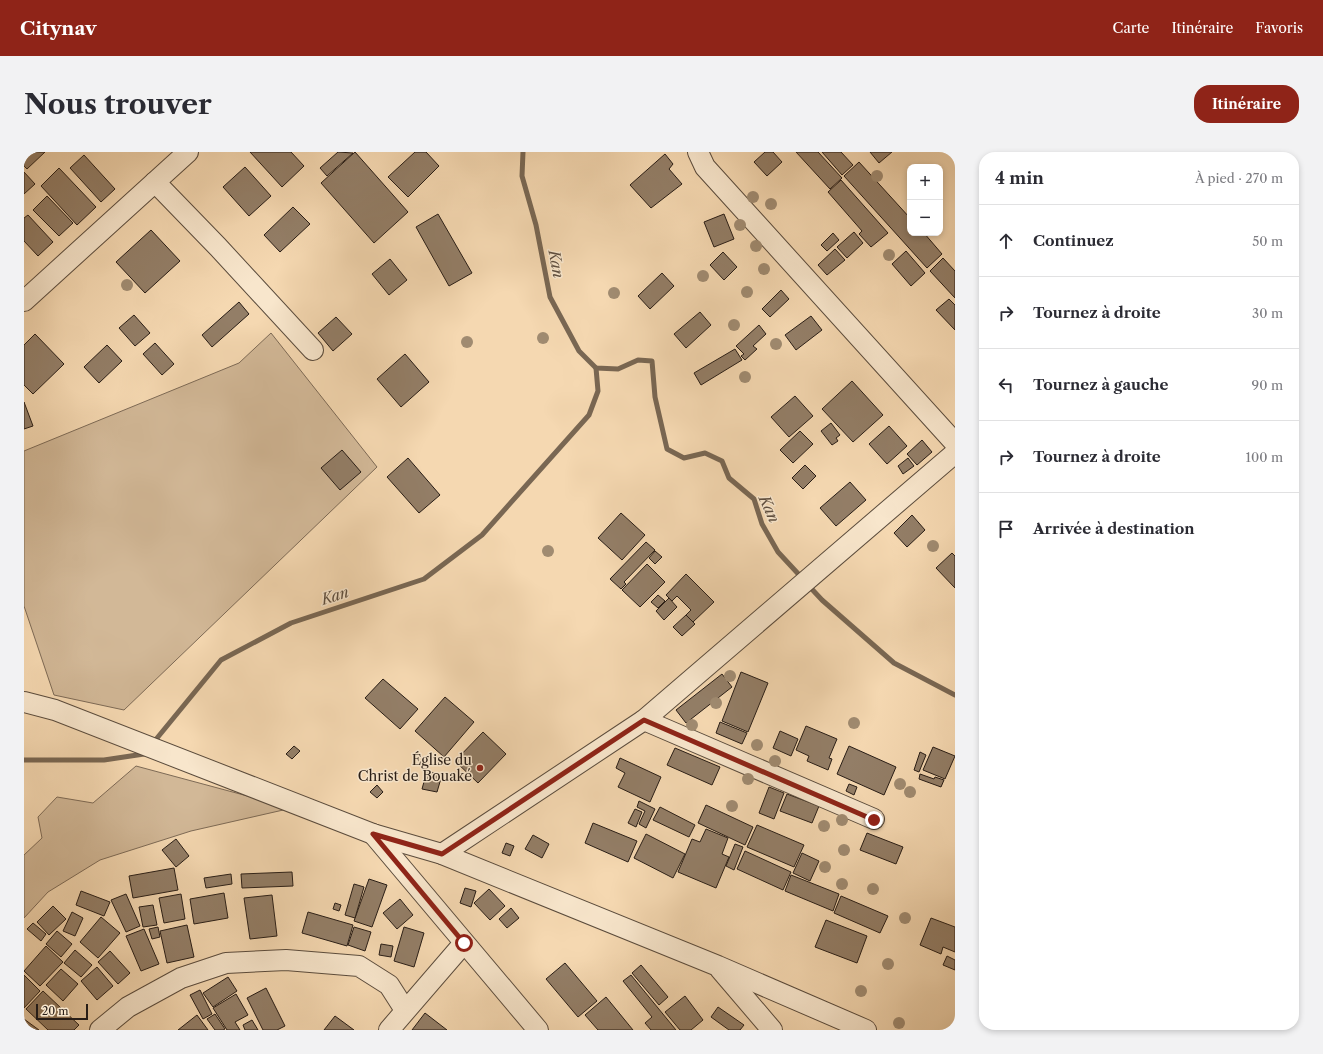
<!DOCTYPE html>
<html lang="fr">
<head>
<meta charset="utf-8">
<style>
  body { margin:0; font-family:"Libre Caslon Text",serif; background:#f2f2f3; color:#2b2b33 }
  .controls { position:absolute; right:12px; top:12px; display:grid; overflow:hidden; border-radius:8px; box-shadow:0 2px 6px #0003 }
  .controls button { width:36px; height:36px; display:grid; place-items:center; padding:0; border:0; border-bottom:1px solid #e1e1e2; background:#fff; color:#2b2b33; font:20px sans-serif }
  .scale { position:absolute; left:12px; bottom:10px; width:52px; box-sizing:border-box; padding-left:4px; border:2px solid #281d16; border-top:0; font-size:11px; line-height:14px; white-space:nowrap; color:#281d16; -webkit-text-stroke:3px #f8e6cc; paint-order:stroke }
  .stop { position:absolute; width:12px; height:12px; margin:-9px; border:3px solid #8f2418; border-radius:50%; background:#fff }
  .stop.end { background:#8f2418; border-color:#fff; box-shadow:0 1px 4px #0008 }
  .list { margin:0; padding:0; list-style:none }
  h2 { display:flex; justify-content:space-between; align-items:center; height:52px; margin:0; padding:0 16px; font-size:17px }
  h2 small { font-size:13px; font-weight:400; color:#7c7c81 }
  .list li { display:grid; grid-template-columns:26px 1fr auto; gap:12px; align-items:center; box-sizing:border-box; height:72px; padding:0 16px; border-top:1px solid #e1e1e2 }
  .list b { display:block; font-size:15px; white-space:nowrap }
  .list em { font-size:13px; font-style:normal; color:#7c7c81 }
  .icon { flex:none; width:22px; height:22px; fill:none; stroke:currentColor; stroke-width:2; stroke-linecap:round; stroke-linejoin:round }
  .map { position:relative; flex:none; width:931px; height:878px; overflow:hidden; border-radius:16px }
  header { display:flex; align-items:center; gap:24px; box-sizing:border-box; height:56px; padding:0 20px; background:#8f2418; color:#fff }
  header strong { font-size:19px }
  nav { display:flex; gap:22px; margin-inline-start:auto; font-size:14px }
  .intro { display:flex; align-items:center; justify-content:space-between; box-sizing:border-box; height:96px; padding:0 24px }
  h1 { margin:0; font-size:28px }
  .button { padding:10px 18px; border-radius:16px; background:#8f2418; color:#fff; font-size:14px; font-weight:700 }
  main { display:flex; gap:24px; padding:0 24px }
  aside { flex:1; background:#fff; border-radius:16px; box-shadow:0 2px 6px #0003 }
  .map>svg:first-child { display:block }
</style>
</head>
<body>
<header>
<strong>Citynav</strong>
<nav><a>Carte</a><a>Itinéraire</a><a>Favoris</a></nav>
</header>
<div class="intro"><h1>Nous trouver</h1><a class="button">Itinéraire</a></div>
<main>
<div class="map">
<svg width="931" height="878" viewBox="0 0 931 878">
  <rect width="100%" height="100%" fill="#f5d8b1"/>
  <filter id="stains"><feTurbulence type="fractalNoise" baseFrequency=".005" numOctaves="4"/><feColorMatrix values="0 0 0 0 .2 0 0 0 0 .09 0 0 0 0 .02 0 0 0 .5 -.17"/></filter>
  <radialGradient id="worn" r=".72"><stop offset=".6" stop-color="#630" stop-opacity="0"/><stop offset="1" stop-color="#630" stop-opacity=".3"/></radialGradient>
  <!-- green -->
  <g fill="#d2b897" stroke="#7d6a56">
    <path d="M 247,181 L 353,315 L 100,558 L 30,543 L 0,454 L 0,299 L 215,211 Z"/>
    <path d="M 112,614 L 268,656 L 167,679 L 76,708 L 24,740 L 0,766 L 0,703 L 18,686 L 14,665 L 33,645 L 69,651 Z"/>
  </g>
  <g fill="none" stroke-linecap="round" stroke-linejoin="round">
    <!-- stream -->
    <g stroke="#796753" stroke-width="5">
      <path d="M 499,0 L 498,24 L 512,73 L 526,145 L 555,199 L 572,216 L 594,217 L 614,208 L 628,209 L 631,245 L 643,297 L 660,306 L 681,301 L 698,309 L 705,326 L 730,347 L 738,372 L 754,400 L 779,427"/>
      <path d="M 784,433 L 798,448 L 870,511 L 931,543"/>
      <path d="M 129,591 L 197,508 L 267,471 L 400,427 L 458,383 L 565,263 L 574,239 L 572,216"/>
      <path d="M 0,608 L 80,608 L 120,602 L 123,599"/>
    </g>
  </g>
  <!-- building -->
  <g fill="#937e67" stroke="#281d16">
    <path d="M 0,0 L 21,0 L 3,17 L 0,14 Z"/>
    <path d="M 226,0 L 267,0 L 280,14 L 258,35 Z"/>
    <path d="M 314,0 L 329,1 L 303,24 L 296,16 Z"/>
    <path d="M 331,0 L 384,60 L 350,91 L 297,31 Z"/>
    <path d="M 391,0 L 402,0 L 415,14 L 384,45 L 364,25 Z"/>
    <path d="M 741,0 L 749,0 L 758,10 L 743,24 L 730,10 Z"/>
    <path d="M 772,0 L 794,0 L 818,26 L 806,37 Z"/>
    <path d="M 798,0 L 817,0 L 829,13 L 818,23 Z"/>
    <path d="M 846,0 L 868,0 L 855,11 Z"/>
    <path d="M 641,2 L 649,12 L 645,17 L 658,32 L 627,56 L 606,33 Z"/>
    <path d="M 60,3 L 91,37 L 77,50 L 46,16 Z"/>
    <path d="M 835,10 L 886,66 L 886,81 L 900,81 L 918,102 L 903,116 L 820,24 Z"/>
    <path d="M 221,15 L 247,44 L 225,64 L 199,35 Z"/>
    <path d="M 35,16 L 72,55 L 53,73 L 17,34 Z"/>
    <path d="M 0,20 L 11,32 L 0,42 Z"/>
    <path d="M 817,28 L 864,81 L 847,95 L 835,82 L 838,79 L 804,40 Z"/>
    <path d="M 23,44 L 49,71 L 35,84 L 9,58 Z"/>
    <path d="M 269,55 L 286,72 L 256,100 L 240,83 Z"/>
    <path d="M 414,62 L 448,121 L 425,134 L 392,75 Z"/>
    <path d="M 700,62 L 710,87 L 690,95 L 680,70 Z"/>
    <path d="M 4,63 L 29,90 L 14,104 L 0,89 L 0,66 Z"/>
    <path d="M 127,78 L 156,109 L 121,141 L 92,110 Z"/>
    <path d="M 830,80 L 839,91 L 823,106 L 813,95 Z"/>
    <path d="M 809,81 L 815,88 L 803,99 L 797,93 Z"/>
    <path d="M 811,97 L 821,108 L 803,123 L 794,113 Z"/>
    <path d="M 882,99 L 901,121 L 887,134 L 868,112 Z"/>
    <path d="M 699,100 L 713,115 L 700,128 L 686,113 Z"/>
    <path d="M 919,106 L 931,119 L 931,146 L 906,119 Z"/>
    <path d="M 366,107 L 383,128 L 365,143 L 348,122 Z"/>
    <path d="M 638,121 L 650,134 L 626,157 L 614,144 Z"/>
    <path d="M 757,138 L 765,147 L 746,165 L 738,157 Z"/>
    <path d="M 925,147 L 931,153 L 931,178 L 912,158 Z"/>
    <path d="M 215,150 L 225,162 L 188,195 L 178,183 Z"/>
    <path d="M 676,160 L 687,173 L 662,196 L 650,182 Z"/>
    <path d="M 110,163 L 126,181 L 111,194 L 95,176 Z"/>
    <path d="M 787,164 L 798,178 L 772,198 L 761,183 Z"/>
    <path d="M 312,165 L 328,182 L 309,199 L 294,181 Z"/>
    <path d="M 735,173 L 742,182 L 729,194 L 733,197 L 721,208 L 717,204 L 720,202 L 712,194 Z"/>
    <path d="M 11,182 L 40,212 L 9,242 L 0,233 L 0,193 Z"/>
    <path d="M 131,191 L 150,212 L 138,223 L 119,202 Z"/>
    <path d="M 83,193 L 98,209 L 75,231 L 60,215 Z"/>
    <path d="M 711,197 L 718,208 L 677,233 L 670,221 Z"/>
    <path d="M 381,202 L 405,230 L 377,255 L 353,227 Z"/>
    <path d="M 828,229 L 859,263 L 829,290 L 798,257 Z"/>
    <path d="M 771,244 L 789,264 L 765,285 L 747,265 Z"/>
    <path d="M 0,250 L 9,274 L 0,277 Z"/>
    <path d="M 807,271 L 816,283 L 812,286 L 814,289 L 808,293 L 797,279 Z"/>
    <path d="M 865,274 L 883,294 L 863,312 L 845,292 Z"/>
    <path d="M 776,279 L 789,292 L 769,311 L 756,298 Z"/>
    <path d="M 898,288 L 908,300 L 893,313 L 883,302 Z"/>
    <path d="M 318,298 L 337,320 L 316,338 L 297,316 Z"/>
    <path d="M 384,306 L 416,343 L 395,361 L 363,325 Z"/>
    <path d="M 884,306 L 890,314 L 879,322 L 874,314 Z"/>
    <path d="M 781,313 L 792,324 L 779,337 L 768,326 Z"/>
    <path d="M 826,330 L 842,348 L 812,374 L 796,356 Z"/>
    <path d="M 597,361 L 621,383 L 598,408 L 574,386 Z"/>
    <path d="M 888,363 L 901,378 L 883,395 L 870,381 Z"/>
    <path d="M 622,390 L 631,398 L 600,430 L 602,432 L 597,437 L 586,427 Z"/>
    <path d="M 631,399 L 638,405 L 631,412 L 625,406 Z"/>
    <path d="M 928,401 L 931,404 L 931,436 L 912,416 Z"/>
    <path d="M 623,412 L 641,430 L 616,455 L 598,438 Z"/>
    <path d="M 662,422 L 690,450 L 669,470 L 662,463 L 667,458 L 653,444 L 648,449 L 642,443 Z"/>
    <path d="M 634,443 L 641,449 L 634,456 L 627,450 Z"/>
    <path d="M 645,446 L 653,455 L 640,468 L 632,459 Z"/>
    <path d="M 662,463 L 671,472 L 658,484 L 649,475 Z"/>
    <path d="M 717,520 L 744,531 L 724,580 L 698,569 Z"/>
    <path d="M 698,522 L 708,535 L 662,571 L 652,558 Z"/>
    <path d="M 359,527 L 394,557 L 376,577 L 341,546 Z"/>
    <path d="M 421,545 L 450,570 L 420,605 L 391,579 Z"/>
    <path d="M 696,570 L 723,581 L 718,592 L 692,581 Z"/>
    <path d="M 782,574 L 813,587 L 805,606 L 808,607 L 804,618 L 783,609 L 785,604 L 772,598 Z"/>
    <path d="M 756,579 L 774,587 L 767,604 L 749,596 Z"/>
    <path d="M 459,580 L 482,602 L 454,631 L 431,609 Z"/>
    <path d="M 270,594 L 276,599 L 268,607 L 262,602 Z"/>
    <path d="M 825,594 L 872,615 L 860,643 L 813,622 Z"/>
    <path d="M 909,595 L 931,604 L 921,627 L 899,618 Z"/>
    <path d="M 651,596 L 696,615 L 688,633 L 643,613 Z"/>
    <path d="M 896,600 L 902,603 L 895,620 L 890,618 Z"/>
    <path d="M 596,606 L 637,625 L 626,650 L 594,635 L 601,621 L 592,616 Z"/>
    <path d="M 403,619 L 418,623 L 413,640 L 398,637 Z"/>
    <path d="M 896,622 L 910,627 L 911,625 L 920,628 L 917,635 L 895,627 Z"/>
    <path d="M 825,632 L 833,635 L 830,643 L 822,639 Z"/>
    <path d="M 353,633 L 359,640 L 353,646 L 346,640 Z"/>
    <path d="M 745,635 L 760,641 L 750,667 L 735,661 Z"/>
    <path d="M 763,642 L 795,654 L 788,671 L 756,659 Z"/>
    <path d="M 615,649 L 631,657 L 622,676 L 615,672 L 621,659 L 613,655 Z"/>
    <path d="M 682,653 L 729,675 L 721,693 L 674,671 Z"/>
    <path d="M 636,655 L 671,673 L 665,685 L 629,668 Z"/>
    <path d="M 611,657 L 618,660 L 612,675 L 604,671 Z"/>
    <path d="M 569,671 L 613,689 L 604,710 L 561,691 Z"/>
    <path d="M 733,673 L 780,693 L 770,715 L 723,695 Z"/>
    <path d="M 682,677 L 704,686 L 698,702 L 705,705 L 692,736 L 654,720 L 668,687 L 676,690 Z"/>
    <path d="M 843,681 L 879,695 L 872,712 L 836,698 Z"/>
    <path d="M 622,682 L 661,702 L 649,726 L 610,706 Z"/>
    <path d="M 509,683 L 525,692 L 518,706 L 501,697 Z"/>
    <path d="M 152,687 L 165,704 L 152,715 L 138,698 Z"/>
    <path d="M 482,691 L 490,694 L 486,704 L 478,701 Z"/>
    <path d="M 711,692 L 719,695 L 710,718 L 702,714 Z"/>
    <path d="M 721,699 L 767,720 L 759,738 L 713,717 Z"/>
    <path d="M 778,701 L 795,709 L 786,729 L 769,721 Z"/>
    <path d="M 150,716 L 154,738 L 109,746 L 105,724 Z"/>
    <path d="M 268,720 L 269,734 L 218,736 L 217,722 Z"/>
    <path d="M 207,722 L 208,732 L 182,736 L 180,726 Z"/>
    <path d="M 767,723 L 815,742 L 809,759 L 761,739 Z"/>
    <path d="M 345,727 L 363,733 L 348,775 L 330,769 Z"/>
    <path d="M 330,732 L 340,735 L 331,766 L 321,763 Z"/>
    <path d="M 441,736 L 452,739 L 447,755 L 436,751 Z"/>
    <path d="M 465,737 L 481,754 L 466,768 L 450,751 Z"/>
    <path d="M 57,739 L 86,750 L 80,764 L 52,753 Z"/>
    <path d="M 200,741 L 204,766 L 170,772 L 166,747 Z"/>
    <path d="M 102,742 L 116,774 L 102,780 L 87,748 Z"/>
    <path d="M 157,742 L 161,767 L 140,771 L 135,746 Z"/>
    <path d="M 248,743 L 253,784 L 226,787 L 220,746 Z"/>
    <path d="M 817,744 L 864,764 L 856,781 L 810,761 Z"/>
    <path d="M 376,747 L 389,763 L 373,777 L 359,761 Z"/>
    <path d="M 311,751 L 317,753 L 315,759 L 309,757 Z"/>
    <path d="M 129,753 L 133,773 L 119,775 L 115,755 Z"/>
    <path d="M 29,754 L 42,767 L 25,783 L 13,770 Z"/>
    <path d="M 487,756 L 495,766 L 483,776 L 475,767 Z"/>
    <path d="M 48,760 L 59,766 L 51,784 L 39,779 Z"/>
    <path d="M 284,760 L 329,773 L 323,794 L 278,781 Z"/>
    <path d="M 77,765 L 96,781 L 74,806 L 56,790 Z"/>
    <path d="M 907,766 L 931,775 L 931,800 L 919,795 L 917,802 L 896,793 Z"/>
    <path d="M 802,768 L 843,784 L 833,811 L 791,795 Z"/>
    <path d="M 9,771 L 22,782 L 17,789 L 3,777 Z"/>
    <path d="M 163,773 L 170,805 L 143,811 L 136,779 Z"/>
    <path d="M 134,775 L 136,785 L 128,787 L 125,777 Z"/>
    <path d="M 330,775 L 347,780 L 341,799 L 324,793 Z"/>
    <path d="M 380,775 L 400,781 L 390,815 L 370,809 Z"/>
    <path d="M 120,777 L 135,812 L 117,819 L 102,784 Z"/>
    <path d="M 33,779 L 48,792 L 37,805 L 22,792 Z"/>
    <path d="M 357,792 L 369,794 L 367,805 L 355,803 Z"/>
    <path d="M 22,794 L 39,810 L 16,834 L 0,819 Z"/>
    <path d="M 51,798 L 68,813 L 57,825 L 40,811 Z"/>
    <path d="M 86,799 L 106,821 L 94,832 L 74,810 Z"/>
    <path d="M 923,804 L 931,808 L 931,818 L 919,813 Z"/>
    <path d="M 541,811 L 573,849 L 554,865 L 522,827 Z"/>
    <path d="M 617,813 L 644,845 L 635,853 L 608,821 Z"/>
    <path d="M 73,815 L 89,834 L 73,848 L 57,829 Z"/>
    <path d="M 37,817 L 54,832 L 39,849 L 22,833 Z"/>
    <path d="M 0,823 L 16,839 L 0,856 Z"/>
    <path d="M 607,823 L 652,878 L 627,878 L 621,871 L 628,865 L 599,829 Z"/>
    <path d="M 204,825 L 213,839 L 189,855 L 179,841 Z"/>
    <path d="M 242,836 L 261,874 L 253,878 L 239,878 L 223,846 Z"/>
    <path d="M 176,838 L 188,862 L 179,867 L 166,843 Z"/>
    <path d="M 19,839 L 55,873 L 50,878 L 24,878 L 2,857 Z"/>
    <path d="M 212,842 L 224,863 L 211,870 L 216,878 L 203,878 L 189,856 Z"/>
    <path d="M 661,844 L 679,868 L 667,878 L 656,878 L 641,860 Z"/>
    <path d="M 582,845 L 609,878 L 574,878 L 561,863 Z"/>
    <path d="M 694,855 L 720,873 L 716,878 L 705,878 L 687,865 Z"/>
    <path d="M 401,861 L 423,878 L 388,878 Z"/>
    <path d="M 191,862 L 201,877 L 199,878 L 191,878 L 183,867 Z"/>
    <path d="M 173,863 L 184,878 L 154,878 Z"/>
    <path d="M 311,864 L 330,878 L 300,878 Z"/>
    <path d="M 0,867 L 15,878 L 0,878 Z"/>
    <path d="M 228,868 L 234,878 L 221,878 L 219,873 Z"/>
  </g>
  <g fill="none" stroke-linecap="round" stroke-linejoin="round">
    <!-- minor casing -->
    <g stroke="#5b4c3d" stroke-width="22">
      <g id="minor">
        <path d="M 674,0 L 681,15 L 931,291"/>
        <path d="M 131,30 L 194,95 L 289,198"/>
        <path d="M 0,149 L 164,0"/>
        <path d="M 0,550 L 31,558 L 349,682 L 418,702 L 694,814 L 842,878"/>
        <path d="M 620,568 L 850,667"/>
        <path d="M 349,682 L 514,878"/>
        <path d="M 418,702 L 620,568 L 931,301"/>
        <path d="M 696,817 L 748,878"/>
        <path d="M 76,878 L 104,855 L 157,826 L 202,811 L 262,808 L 335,814 L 365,833 L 381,858"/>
        <path d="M 365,878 L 440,791"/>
      </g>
    </g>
    <!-- minor -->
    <use href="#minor" stroke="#f8e6cc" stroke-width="20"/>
  </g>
  <!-- trees -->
  <g fill="#a08b71">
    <circle cx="853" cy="24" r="6"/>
    <circle cx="729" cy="45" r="6"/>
    <circle cx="747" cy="52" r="6"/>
    <circle cx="716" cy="73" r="6"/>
    <circle cx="732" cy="94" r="6"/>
    <circle cx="865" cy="103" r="6"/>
    <circle cx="740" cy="117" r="6"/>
    <circle cx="679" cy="124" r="6"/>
    <circle cx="103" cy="133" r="6"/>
    <circle cx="723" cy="140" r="6"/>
    <circle cx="590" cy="141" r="6"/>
    <circle cx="710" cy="173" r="6"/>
    <circle cx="519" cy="186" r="6"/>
    <circle cx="443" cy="190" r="6"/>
    <circle cx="752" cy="192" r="6"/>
    <circle cx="721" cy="225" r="6"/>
    <circle cx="909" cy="394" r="6"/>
    <circle cx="524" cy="399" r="6"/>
    <circle cx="706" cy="524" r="6"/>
    <circle cx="692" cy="551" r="6"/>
    <circle cx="830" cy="571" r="6"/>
    <circle cx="668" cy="573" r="6"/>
    <circle cx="733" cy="593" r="6"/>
    <circle cx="751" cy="609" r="6"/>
    <circle cx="724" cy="627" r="6"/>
    <circle cx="876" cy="632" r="6"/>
    <circle cx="886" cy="640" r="6"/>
    <circle cx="708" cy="654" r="6"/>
    <circle cx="818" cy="668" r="6"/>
    <circle cx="800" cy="674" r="6"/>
    <circle cx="820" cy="698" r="6"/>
    <circle cx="801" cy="715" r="6"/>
    <circle cx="818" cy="732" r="6"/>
    <circle cx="849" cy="737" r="6"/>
    <circle cx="881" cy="766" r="6"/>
    <circle cx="864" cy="812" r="6"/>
    <circle cx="837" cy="839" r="6"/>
    <circle cx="875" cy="871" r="6"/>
  </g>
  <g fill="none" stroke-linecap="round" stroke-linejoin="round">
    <!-- route -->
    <path stroke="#8f2418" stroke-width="5" d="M 440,791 L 349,682 L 418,702 L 620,568 L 850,668"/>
  </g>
  <!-- markers -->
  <circle fill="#8f2418" stroke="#f8e6cc" stroke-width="1.5" cx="456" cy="616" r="4"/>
  <g text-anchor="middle" stroke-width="3" stroke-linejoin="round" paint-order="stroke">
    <!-- poi labels -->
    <g font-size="14" fill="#281d16" stroke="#f8e6cc" text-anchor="end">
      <text x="448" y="613">Église du<tspan x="448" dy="16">Christ de Bouaké</tspan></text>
    </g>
    <!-- water labels -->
    <g font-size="15" font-style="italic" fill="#5e4e3f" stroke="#f8e6cc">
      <text transform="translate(532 112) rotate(79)" y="5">Kan</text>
      <text transform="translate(745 357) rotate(65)" y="5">Kan</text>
      <text transform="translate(311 444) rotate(-18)" y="5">Kan</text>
    </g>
  </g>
  <rect width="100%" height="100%" filter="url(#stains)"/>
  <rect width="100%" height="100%" fill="url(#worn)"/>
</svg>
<div class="controls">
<button>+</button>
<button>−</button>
</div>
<div class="scale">20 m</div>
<div class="stop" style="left:440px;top:791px"></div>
<div class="stop end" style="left:850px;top:668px"></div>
</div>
<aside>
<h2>4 min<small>À pied · 270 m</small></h2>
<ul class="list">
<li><svg class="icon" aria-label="ahead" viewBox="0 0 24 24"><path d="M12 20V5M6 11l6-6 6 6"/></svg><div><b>Continuez</b></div><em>50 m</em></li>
<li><svg class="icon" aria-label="right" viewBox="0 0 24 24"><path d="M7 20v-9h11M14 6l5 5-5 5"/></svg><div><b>Tournez à droite</b></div><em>30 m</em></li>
<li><svg class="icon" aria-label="left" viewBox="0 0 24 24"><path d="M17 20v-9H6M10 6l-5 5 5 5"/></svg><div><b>Tournez à gauche</b></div><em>90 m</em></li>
<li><svg class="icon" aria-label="right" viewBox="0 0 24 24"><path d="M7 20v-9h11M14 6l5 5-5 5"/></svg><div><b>Tournez à droite</b></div><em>100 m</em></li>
<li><svg class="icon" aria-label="arrive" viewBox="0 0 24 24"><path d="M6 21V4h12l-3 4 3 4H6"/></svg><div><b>Arrivée à destination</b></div></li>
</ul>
</aside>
</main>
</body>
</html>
